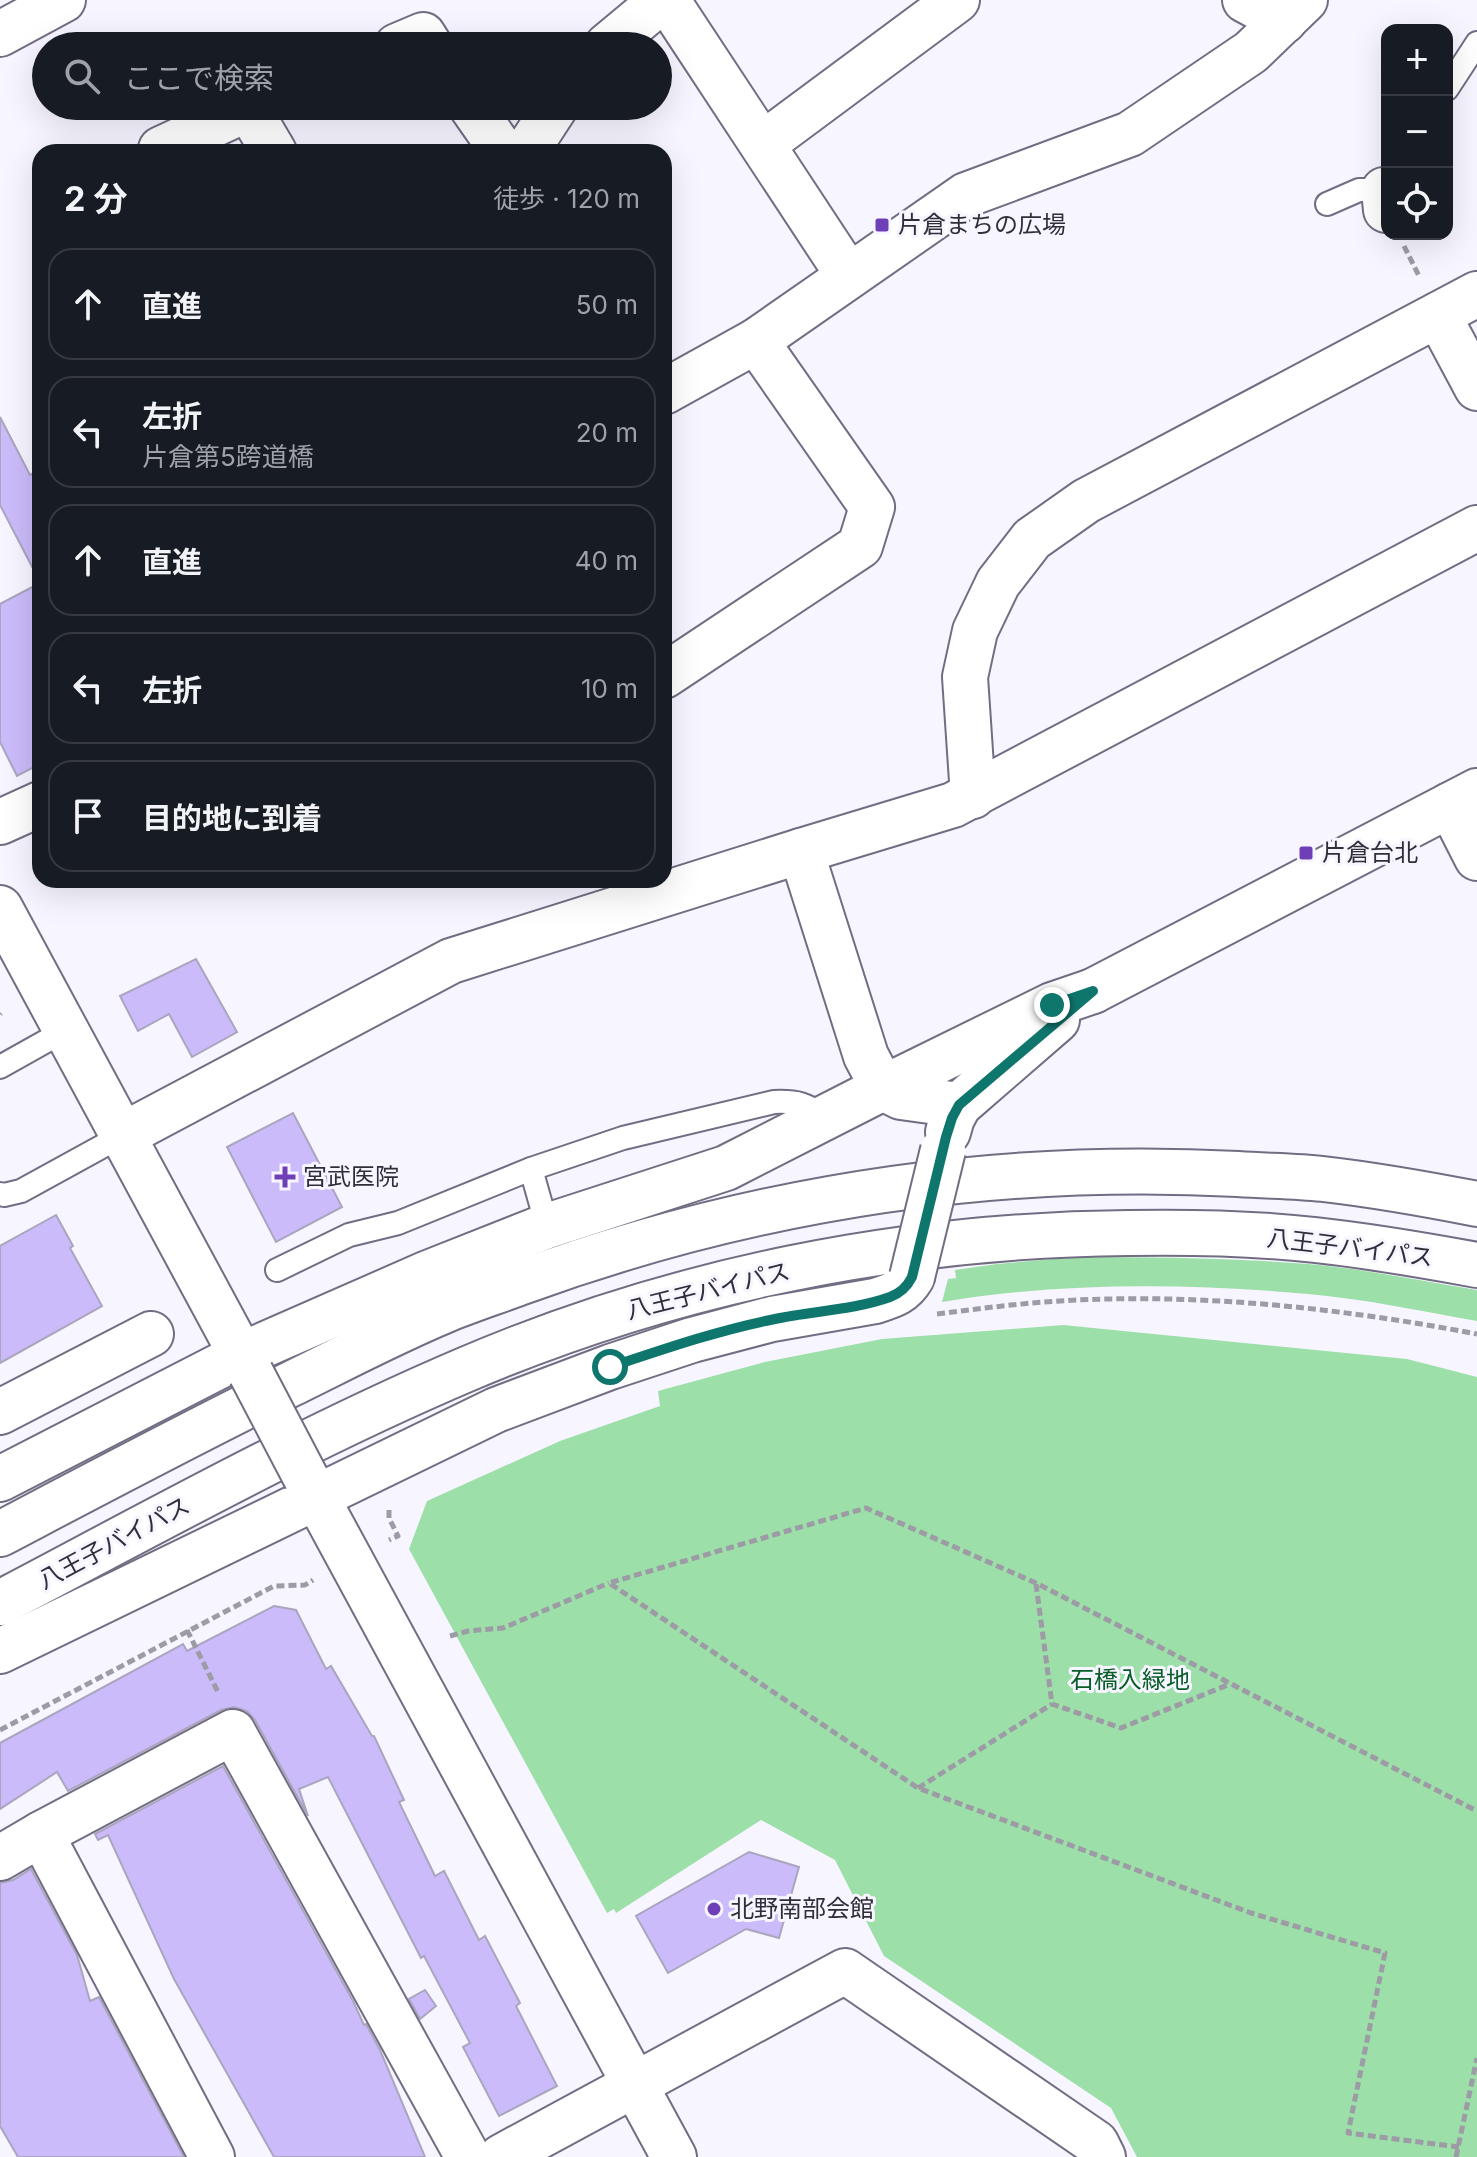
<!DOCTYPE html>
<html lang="ja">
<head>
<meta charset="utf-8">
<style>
  body { margin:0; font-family:Inter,"Noto Sans JP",sans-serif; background:#242831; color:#f1f3f6 }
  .controls { position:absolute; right:24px; top:24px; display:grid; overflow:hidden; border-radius:16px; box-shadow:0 8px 32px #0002 }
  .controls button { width:72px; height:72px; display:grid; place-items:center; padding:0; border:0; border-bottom:2px solid #363941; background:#171b24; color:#f1f3f6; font:40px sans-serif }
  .stop { position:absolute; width:24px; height:24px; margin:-18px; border:6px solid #0f766e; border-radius:50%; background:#fff }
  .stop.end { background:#0f766e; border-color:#fff; box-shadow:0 2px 8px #0008 }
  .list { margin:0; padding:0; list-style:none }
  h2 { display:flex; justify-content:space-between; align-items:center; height:104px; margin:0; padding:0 32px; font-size:34px }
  h2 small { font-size:26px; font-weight:400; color:#9ea1a6 }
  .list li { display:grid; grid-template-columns:52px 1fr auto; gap:24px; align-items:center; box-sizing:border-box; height:112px; margin:0 16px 16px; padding:0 16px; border:2px solid #363941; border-radius:24px }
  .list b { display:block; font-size:30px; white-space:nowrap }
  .list p { margin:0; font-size:26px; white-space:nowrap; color:#9ea1a6 }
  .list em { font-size:26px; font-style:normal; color:#9ea1a6 }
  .icon { flex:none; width:44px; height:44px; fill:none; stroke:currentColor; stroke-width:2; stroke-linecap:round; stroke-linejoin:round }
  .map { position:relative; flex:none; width:1477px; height:2157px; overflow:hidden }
  .search { position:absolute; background:#171b24; box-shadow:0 8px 32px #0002; left:32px; top:32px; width:640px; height:88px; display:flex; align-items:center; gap:20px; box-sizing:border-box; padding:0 28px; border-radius:44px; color:#9ea1a6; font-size:30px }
  .panel { position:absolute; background:#171b24; box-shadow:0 8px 32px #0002; left:32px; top:144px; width:640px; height:744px; border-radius:24px }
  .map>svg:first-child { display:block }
</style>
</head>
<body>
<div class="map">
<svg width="1477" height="2157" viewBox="0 0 1477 2157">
  <rect width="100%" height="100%" fill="#f7f5ff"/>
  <!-- green -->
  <g fill="#9ddfa8">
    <path d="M 1076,1257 C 1153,1257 1231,1258 1308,1264 C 1365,1269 1421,1281 1477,1290 L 1477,1321 C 1421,1311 1365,1299 1308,1294 C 1187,1283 1062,1282 942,1302 L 948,1279 L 956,1278 L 955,1270 L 997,1264 Z"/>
    <path d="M 1063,1325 L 1407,1359 L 1477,1377 L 1477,2157 L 1137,2157 L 1111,2108 L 884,1956 L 835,1860 L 761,1820 L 616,1913 L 614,1909 L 607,1913 L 409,1549 L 427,1501 L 560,1441 L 660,1406 L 658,1391 L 765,1362 L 882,1339 Z"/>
  </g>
  <!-- building -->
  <g fill="#cbbbfa" stroke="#aba5be" stroke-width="2">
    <path d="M 0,417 L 30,475 L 40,470 L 40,582 L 0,505 Z"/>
    <path d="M 40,583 L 40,764 L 17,776 L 0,742 L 0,604 Z"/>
    <path d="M 196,959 L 237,1032 L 192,1057 L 169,1014 L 138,1031 L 120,996 Z"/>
    <path d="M 293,1113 L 342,1207 L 276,1242 L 227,1147 Z"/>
    <path d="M 56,1215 L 73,1246 L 70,1248 L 102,1306 L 0,1363 L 0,1246 Z"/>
    <path d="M 274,1606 L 296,1610 L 326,1669 L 331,1666 L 372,1736 L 374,1736 L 404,1800 L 399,1802 L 435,1876 L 444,1871 L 479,1940 L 485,1936 L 520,2003 L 516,2006 L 557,2086 L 499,2116 L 463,2047 L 470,2043 L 424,1956 L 421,1958 L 328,1777 L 299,1789 L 308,1816 L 255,1720 L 247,1711 L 234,1707 L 221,1710 L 68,1791 L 57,1772 L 0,1809 L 0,1743 L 183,1644 L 187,1651 Z"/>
    <path d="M 223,1766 L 353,2001 L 364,2025 L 366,2024 L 380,2050 L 425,2157 L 274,2157 L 174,1979 L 108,1835 L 98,1840 L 95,1834 Z"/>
    <path d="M 749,1852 L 799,1867 L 779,1938 L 746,1929 L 668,1973 L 636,1916 Z"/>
    <path d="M 31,1869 L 77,1955 L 90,2001 L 99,1997 L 184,2157 L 18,2157 L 0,2126 L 0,1883 L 13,1880 Z"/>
    <path d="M 425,1990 L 436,2006 L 420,2019 L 409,1999 Z"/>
  </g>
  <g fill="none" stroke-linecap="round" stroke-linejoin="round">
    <!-- service casing -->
    <g stroke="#726d83" stroke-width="26">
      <g id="service">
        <path d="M 1447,89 L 1477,43"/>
        <path d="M 1327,204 L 1359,190 L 1384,190 L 1387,185"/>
        <path d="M 0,1067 L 66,1030"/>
        <path d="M 531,1169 L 547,1226"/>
        <path d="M 0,1194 L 4,1195 L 21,1191 L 123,1135"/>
        <path d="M 277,1270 L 349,1235 L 398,1223 L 531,1169 L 623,1138 L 774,1102 C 798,1101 805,1104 826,1117"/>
      </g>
    </g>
    <!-- minor casing -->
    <g stroke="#726d83" stroke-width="48">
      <g id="minor">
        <path d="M 667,0 L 848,275"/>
        <path d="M 1245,0 L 1284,21"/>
        <path d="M 0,34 L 63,0"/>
        <path d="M 397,46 L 423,35 L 430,46"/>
        <path d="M 607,46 L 662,0"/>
        <path d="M 471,106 L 503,152"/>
        <path d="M 248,108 L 274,152"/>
        <path d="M 763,144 L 957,0"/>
        <path d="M 160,152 L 161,149 L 254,106"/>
        <path d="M 526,152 L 556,106"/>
        <path d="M 1384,190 L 1386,210"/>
        <path d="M 1438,315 L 1477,388"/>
        <path d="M 664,392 L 756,341 L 966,195 L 1130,134 L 1251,52 L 1305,0"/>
        <path d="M 664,676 L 860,546 L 872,507 L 756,341"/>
        <path d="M 973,796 L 965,677 L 975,631 L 998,583 L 1032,539 L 1086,501 L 1477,294"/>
        <path d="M 1450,805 L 1477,858"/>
        <path d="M 0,822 L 40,804"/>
        <path d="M 801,851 L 866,1056 L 883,1088 L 901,1097 L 959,1105"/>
        <path d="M 948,1132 L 952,1118 L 959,1105 L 1057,1020"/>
        <path d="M 123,1135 L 451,961 L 801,851 L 953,805 L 1477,528"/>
        <path d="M 0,1412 L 151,1334"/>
        <path d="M 0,1479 L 241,1355 L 428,1273 L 547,1226 L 726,1168 L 883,1088 L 1052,1005 L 1093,991"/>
        <path d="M 0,1651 L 496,1410 L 610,1367 L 692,1340 L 772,1319 L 875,1301 C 891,1296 903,1293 912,1277"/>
        <path d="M 41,1834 L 212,2157"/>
        <path d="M 0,1858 L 41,1834 L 233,1732 L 468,2157"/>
        <path d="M 501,2157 L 845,1971 L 1096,2143 L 1103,2157"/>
      </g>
    </g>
    <!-- tertiary casing -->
    <g stroke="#726d83" stroke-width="48">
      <g id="tertiary">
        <path d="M 0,908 L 251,1373"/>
        <path d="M 1093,991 L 1477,791"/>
        <path d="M 306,1478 L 674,2157"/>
      </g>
    </g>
    <!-- trunk casing -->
    <g stroke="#726d83" stroke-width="48">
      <g id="trunk">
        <path d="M 0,1534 C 97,1483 193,1432 291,1384 C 342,1359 393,1332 446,1310 C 470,1300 495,1292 519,1283 C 751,1198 991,1161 1238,1174 C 1266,1176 1295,1176 1323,1179 C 1375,1185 1426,1194 1477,1204"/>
        <path d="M 0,1603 C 154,1522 307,1437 467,1369 C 676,1280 902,1235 1128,1233 C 1190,1232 1253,1233 1315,1240 C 1370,1246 1423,1255 1477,1265"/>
      </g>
    </g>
    <!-- path -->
    <g stroke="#9d9ba5" stroke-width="5" stroke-dasharray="8 4" stroke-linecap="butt">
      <path d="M 1404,246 L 1419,276"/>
      <path d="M 0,1014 L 1,1013"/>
      <path d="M 937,1314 C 984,1308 1030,1302 1077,1300 C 1212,1294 1345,1309 1477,1334"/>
      <path d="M 389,1510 L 389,1518 L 398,1536 L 389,1540"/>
      <path d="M 1036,1584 L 1052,1704 L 1121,1728 L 1230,1684"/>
      <path d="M 187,1630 L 219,1694"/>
      <path d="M 450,1636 L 468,1631 L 503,1628 L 609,1583"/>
      <path d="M 0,1730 L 274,1586 L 305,1585 L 313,1580"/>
      <path d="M 918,1788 L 1052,1704"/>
      <path d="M 1459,2147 L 1348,2133 L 1385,1953 L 1251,1913 L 918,1788 L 609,1583 L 866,1508 L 1036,1583 L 1477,1811"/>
      <path d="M 1456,2157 L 1477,2058"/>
    </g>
    <!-- service -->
    <use href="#service" stroke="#fff" stroke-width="22"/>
    <!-- minor -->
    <use href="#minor" stroke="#fff" stroke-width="44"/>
    <!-- tertiary -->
    <use href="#tertiary" stroke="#fff" stroke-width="44"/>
    <!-- trunk -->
    <use href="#trunk" stroke="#fff" stroke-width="44"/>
    <!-- minor-bridge casing -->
    <g stroke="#726d83" stroke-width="48" stroke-linecap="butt">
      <path id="minor-bridge" d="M 912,1277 L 943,1150"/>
    </g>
    <!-- tertiary-bridge casing -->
    <g stroke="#726d83" stroke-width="48" stroke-linecap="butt">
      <path id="tertiary-bridge" d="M 251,1373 L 306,1478"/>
    </g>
    <!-- minor-bridge -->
    <use href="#minor-bridge" stroke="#fff" stroke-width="44"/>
    <!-- tertiary-bridge -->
    <use href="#tertiary-bridge" stroke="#fff" stroke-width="44"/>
  </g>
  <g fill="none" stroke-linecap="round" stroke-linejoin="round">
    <!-- route -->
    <path stroke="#0f766e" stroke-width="10" d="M 610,1367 C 664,1349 719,1330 775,1319 C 812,1311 854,1310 890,1297 C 901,1293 907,1287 912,1277 L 946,1137 L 952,1118 L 959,1105 L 1093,991 L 1052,1005"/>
  </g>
  <!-- markers -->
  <g fill="#6e3fb7" stroke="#f7f5ff" stroke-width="3">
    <rect x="874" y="217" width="16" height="16" rx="4"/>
    <rect x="1298" y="845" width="16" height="16" rx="4"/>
    <path d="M281 1165h8v8h8v8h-8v8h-8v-8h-8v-8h8z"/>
    <circle cx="714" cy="1909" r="8"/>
  </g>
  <g text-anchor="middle" stroke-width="6" stroke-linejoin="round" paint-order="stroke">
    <!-- poi labels -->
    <g font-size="24" fill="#302e38" stroke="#f7f5ff" text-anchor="start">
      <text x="898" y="233">片倉まちの広場</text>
      <text x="1322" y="861">片倉台北</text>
      <text x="303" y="1185">宮武医院</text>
      <text x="730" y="1917">北野南部会館</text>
    </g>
    <!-- street labels -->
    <g font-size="24" fill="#302e38" stroke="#f7f5ff">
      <text transform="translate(1350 1248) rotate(7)" y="8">八王子バイパス</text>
      <text transform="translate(708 1291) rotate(-14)" y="8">八王子バイパス</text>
      <text transform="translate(114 1543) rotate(-28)" y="8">八王子バイパス</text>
    </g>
    <!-- park labels -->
    <g font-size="24" fill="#085d28" stroke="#f7f5ff">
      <text x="1130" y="1688">石橋入緑地</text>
    </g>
  </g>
</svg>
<div class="controls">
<button>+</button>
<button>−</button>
<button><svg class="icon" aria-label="locate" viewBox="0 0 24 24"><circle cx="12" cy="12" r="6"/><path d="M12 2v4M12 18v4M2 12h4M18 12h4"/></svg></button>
</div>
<div class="stop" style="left:610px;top:1367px"></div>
<div class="stop end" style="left:1052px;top:1005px"></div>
<div class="search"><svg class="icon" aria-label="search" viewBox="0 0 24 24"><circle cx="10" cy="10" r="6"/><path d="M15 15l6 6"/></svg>ここで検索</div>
<section class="panel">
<h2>2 分<small>徒歩 · 120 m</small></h2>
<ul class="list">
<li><svg class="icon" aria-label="ahead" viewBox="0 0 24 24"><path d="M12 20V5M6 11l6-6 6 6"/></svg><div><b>直進</b></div><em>50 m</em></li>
<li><svg class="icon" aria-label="left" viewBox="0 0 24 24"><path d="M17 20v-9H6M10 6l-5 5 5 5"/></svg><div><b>左折</b><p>片倉第5跨道橋</p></div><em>20 m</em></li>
<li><svg class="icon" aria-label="ahead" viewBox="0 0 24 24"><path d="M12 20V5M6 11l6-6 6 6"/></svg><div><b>直進</b></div><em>40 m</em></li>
<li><svg class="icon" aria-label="left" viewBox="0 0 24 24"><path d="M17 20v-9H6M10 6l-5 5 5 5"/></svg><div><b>左折</b></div><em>10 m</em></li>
<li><svg class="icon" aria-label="arrive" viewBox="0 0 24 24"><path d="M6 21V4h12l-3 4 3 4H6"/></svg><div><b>目的地に到着</b></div></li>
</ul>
</section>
</div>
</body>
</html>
